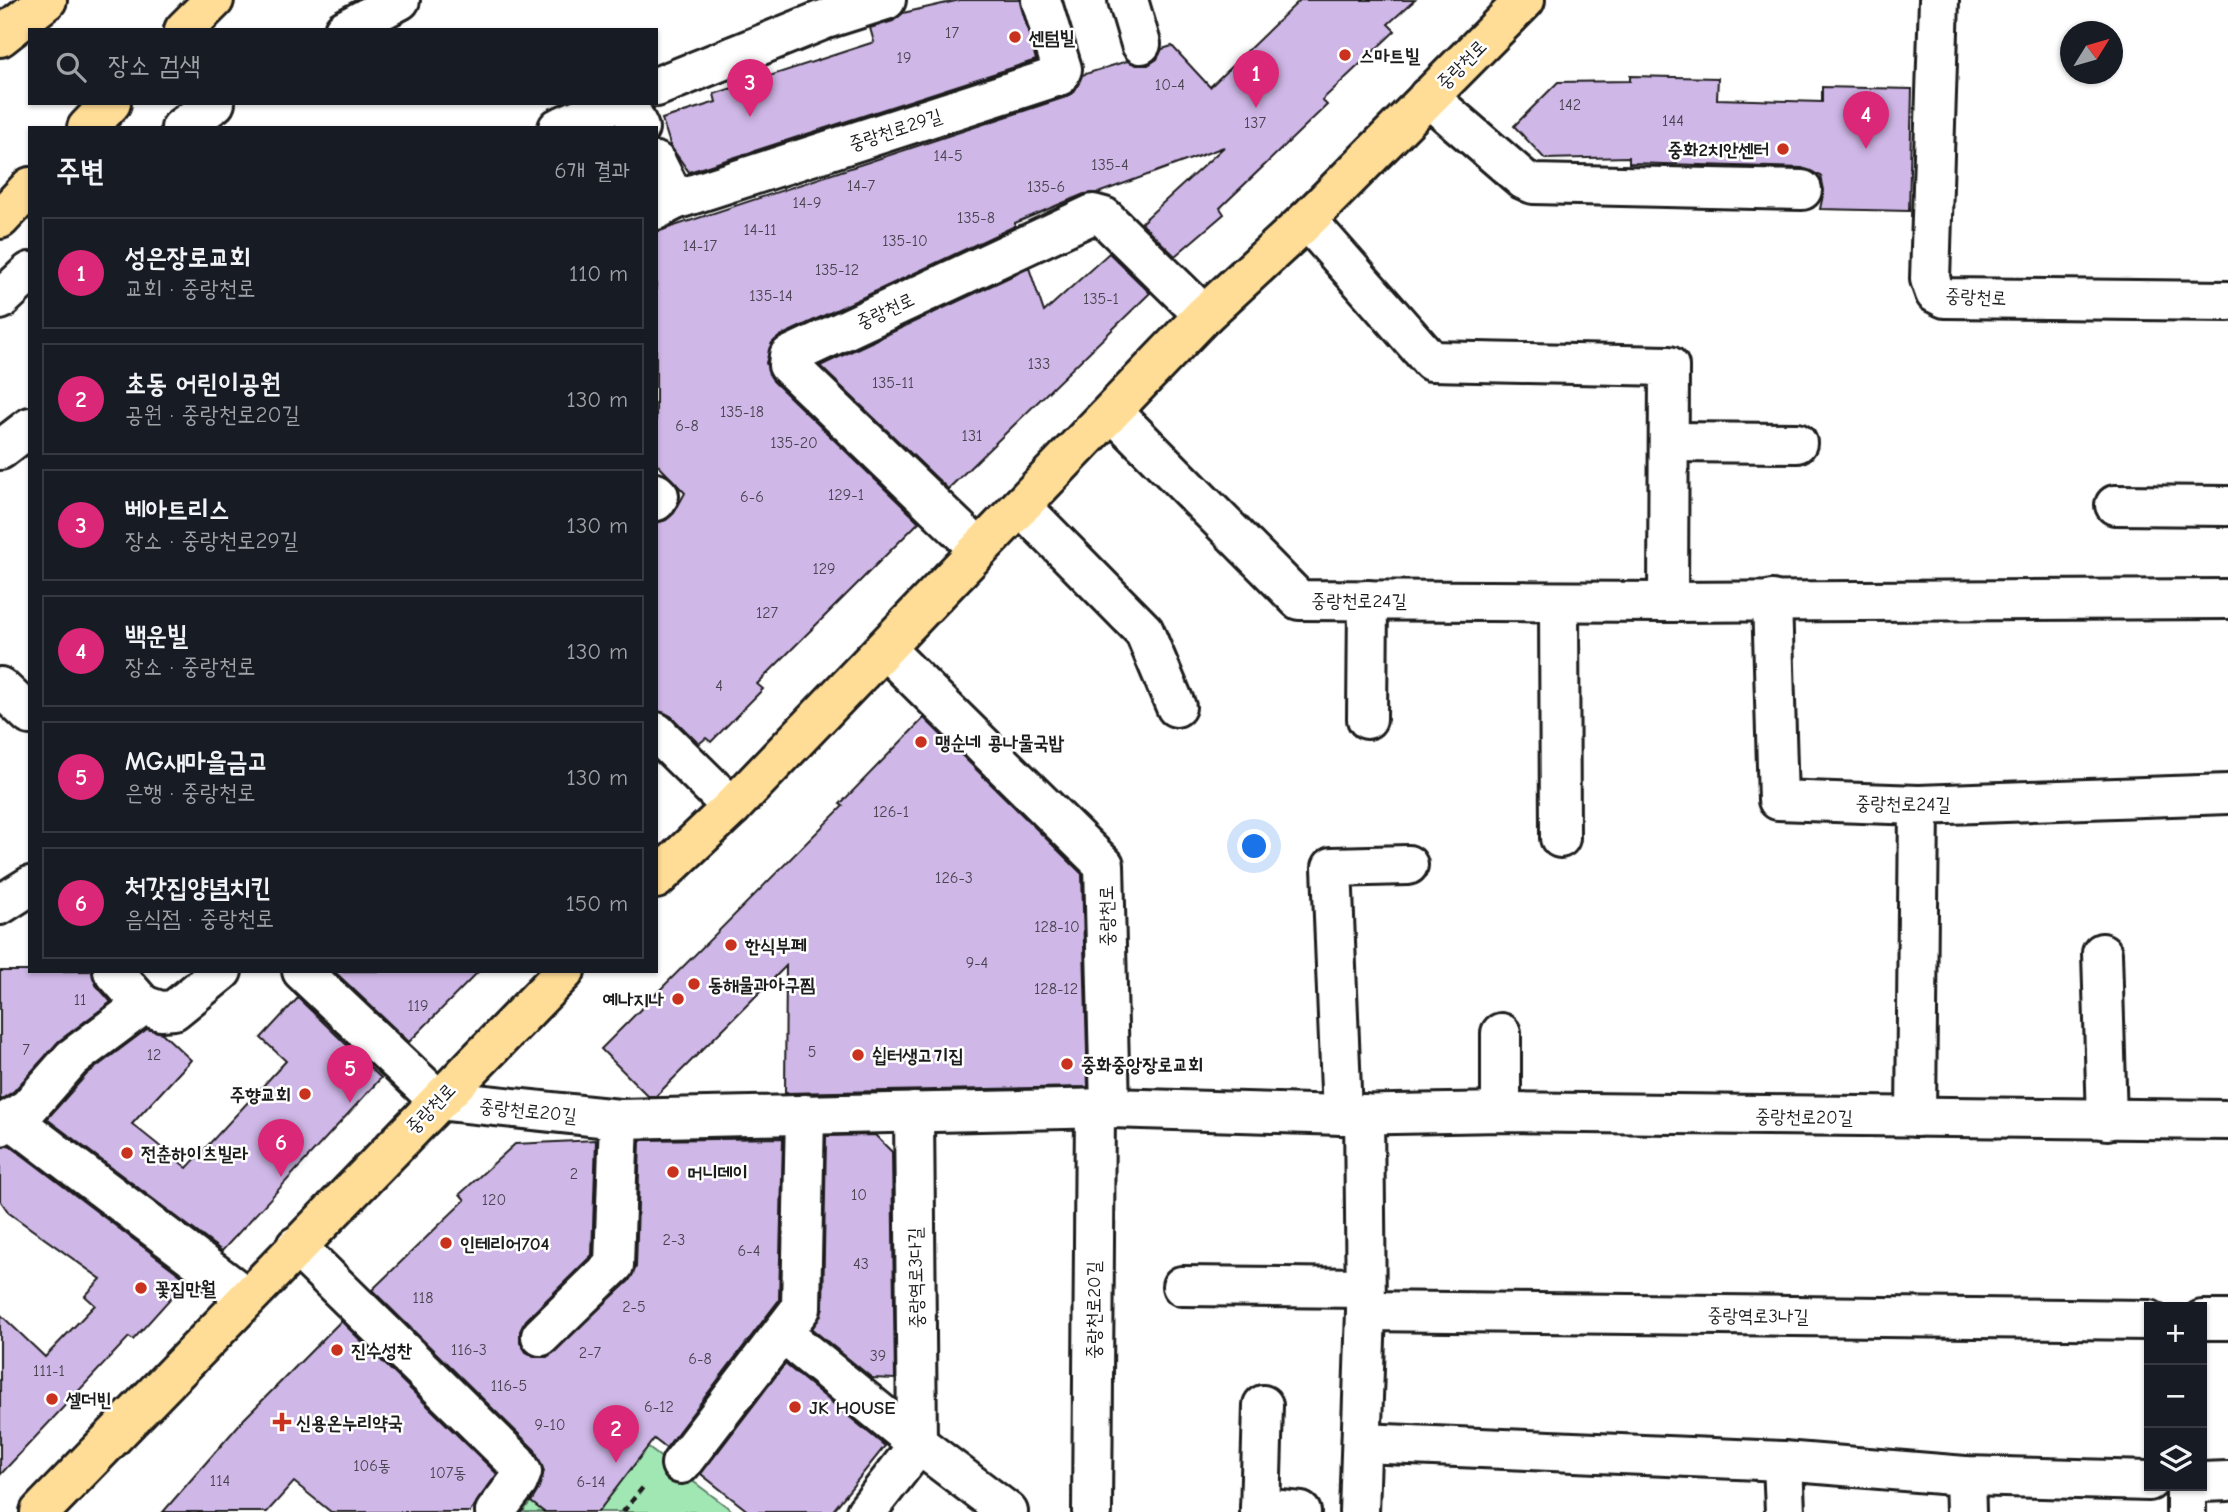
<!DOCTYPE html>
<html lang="ko">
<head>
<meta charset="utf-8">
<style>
  body { margin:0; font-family:"Comic Neue","Poor Story",sans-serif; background:#20242c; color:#f1f3f6 }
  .controls { position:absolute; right:21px; bottom:21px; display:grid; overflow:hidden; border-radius:0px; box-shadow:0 2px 5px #0004 }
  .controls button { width:63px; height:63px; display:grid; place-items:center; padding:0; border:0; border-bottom:2px solid #363941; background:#171b24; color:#f1f3f6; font:35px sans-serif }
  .compass { position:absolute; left:2060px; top:21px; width:63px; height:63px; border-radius:50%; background:#171b24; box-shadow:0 2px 5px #0004; rotate:53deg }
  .you { position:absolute; left:1255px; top:847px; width:24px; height:24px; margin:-18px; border:5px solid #fff; border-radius:50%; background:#1a73e8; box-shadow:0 0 0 10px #1a73e833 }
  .badge { display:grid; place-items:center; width:46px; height:46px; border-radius:50%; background:#db2777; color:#fff; font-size:23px; font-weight:700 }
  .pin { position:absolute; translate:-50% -58px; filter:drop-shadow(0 2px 4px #0008) }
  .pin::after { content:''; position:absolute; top:37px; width:24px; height:21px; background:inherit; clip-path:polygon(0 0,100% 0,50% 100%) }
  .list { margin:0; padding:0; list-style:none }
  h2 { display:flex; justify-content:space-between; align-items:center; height:91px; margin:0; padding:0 28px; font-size:30px }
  h2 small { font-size:23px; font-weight:400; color:#9ea1a6 }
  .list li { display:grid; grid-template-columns:46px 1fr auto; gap:21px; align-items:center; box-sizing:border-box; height:112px; margin:0 14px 14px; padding:0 14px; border:2px solid #363941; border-radius:0px }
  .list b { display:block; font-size:26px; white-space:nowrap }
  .list p { margin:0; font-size:23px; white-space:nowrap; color:#9ea1a6 }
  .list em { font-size:23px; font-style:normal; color:#9ea1a6 }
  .icon { flex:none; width:38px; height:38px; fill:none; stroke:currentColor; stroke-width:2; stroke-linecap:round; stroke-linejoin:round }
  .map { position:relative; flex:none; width:2228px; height:1512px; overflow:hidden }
  .search { position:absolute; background:#171b24; box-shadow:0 2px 5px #0004; left:28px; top:28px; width:630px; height:77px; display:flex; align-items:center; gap:18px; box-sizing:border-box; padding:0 24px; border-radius:0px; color:#9ea1a6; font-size:26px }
  .panel { position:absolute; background:#171b24; box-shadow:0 2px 5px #0004; left:28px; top:126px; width:630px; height:847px; border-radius:0px }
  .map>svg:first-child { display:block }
</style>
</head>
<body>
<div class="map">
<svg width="2228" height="1512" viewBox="0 0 2228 1512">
  <rect width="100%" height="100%" fill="#fff"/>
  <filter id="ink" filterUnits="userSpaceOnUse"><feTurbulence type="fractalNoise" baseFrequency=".0143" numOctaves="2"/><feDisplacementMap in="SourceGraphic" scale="14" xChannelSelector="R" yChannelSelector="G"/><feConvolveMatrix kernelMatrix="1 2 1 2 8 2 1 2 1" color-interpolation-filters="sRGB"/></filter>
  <g filter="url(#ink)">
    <!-- green -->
    <path fill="#a1e7b4" stroke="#5e8268" stroke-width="2" d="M 603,1414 L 734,1512 L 522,1512 Z"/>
    <!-- building -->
    <g fill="#cfb7e7" stroke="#1c1c1c" stroke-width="2">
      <path d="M 960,0 L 1020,0 L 1036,60 L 689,172 L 671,147 L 662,119 L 716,102 L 714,94 L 874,42 L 870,28 L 893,21 L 903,13 Z"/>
      <path d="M 1300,0 L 1415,0 L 1388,24 L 1395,31 L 1322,100 L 1327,105 L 1220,208 L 1224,214 L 1175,256 L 1141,223 L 1224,147 L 1098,193 L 1084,194 L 1015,223 L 1015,226 L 780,336 L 772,343 L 766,363 L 773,381 L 919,522 L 757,684 L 763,689 L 711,742 L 706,738 L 699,744 L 671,716 L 656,711 L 656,523 L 666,520 L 674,513 L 685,493 L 656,463 L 656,232 L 1066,97 L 1074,92 L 1082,75 L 1127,61 L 1137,65 L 1148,65 L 1157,59 L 1162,49 L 1172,46 L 1210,87 Z"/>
      <path d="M 1630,76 L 1718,78 L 1717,99 L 1822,102 L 1822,87 L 1912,89 L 1909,211 L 1820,209 L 1824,190 L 1821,176 L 1802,168 L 1629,163 L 1629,157 L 1545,159 L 1514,126 L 1558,82 L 1630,81 Z"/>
      <path d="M 1109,253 L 1150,293 L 948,489 L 820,366 L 1029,268 L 1044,312 Z"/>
      <path d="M 924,718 L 1082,874 L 1088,1087 L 785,1093 L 786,966 L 656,1096 L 648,1096 L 601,1049 L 843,806 L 840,804 Z"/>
      <path d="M 0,971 L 92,971 L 96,985 L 111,1002 L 59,1041 L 14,1091 L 0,1100 Z"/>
      <path d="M 334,971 L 479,971 L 409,1042 Z"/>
      <path d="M 298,998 L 381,1078 L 222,1251 L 47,1119 L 87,1074 L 147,1029 L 162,1033 L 191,1060 L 132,1124 L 187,1168 L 286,1061 L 261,1038 Z"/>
      <path d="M 875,1135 L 892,1152 L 895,1379 L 872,1378 L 812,1329 L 823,1308 L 826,1136 Z"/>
      <path d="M 783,1138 L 779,1300 L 666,1448 L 654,1439 L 598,1512 L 544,1512 L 531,1502 L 538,1490 L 544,1471 L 535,1450 L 372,1290 L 465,1200 L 460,1194 L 515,1144 L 596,1140 L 592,1255 L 526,1320 L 520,1331 L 520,1342 L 526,1352 L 536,1357 L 547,1357 L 629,1281 L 636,1267 L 640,1140 Z"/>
      <path d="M 9,1145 L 187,1280 L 133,1340 L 129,1337 L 0,1475 L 0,1314 L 45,1357 L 95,1305 L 85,1296 L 101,1279 L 9,1213 L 0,1200 L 0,1148 Z"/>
      <path d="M 341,1321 L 497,1474 L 470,1512 L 331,1512 L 294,1482 L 267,1512 L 163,1512 L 244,1419 Z"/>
      <path d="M 785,1364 L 885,1446 L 832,1512 L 749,1512 L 701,1474 Z"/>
    </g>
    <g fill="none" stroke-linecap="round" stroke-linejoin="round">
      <!-- minor casing -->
      <g stroke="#1c1c1c" stroke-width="44">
        <g id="minor">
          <path d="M 1128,0 L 1141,44"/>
          <path d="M 1939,0 L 1930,279 L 1935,293 L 1945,298 L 2228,301"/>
          <path d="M 344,30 L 400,0"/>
          <path d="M 656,87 L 823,20 L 886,0"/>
          <path d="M 1428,97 L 1524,180 L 1533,184 L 1802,190"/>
          <path d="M 627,103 L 639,128"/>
          <path d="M 181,128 L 215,103"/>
          <path d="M 558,128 L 615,103"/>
          <path d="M 656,162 L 675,200"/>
          <path d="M 656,210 L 675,200 L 1059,76 L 1062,69 L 1041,0"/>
          <path d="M 1307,220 L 1431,361 L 1669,366 L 1668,602"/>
          <path d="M 0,300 L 30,272"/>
          <path d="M 1113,412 L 1299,600 L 1668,602 L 2228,599"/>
          <path d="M 1670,442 L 1797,443"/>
          <path d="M 0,450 L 30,427"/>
          <path d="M 656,493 L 659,496 L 656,501"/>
          <path d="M 2115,505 L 2228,506"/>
          <path d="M 1021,506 L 1144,631 L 1176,707"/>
          <path d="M 979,549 L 788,365 L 789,356 L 1093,214 L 1104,217 L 1204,315"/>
          <path d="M 1772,600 L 1778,800 L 1919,805 L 2228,794"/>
          <path d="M 1559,602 L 1560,838"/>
          <path d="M 885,649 L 1104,865 L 1110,1108"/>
          <path d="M 0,687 L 30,715"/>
          <path d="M 1367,719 L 1368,600"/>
          <path d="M 656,732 L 732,807"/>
          <path d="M 0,905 L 30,886"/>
          <path d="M 2102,953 L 2107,1120"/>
          <path d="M 113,971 L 143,1005"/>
          <path d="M 302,971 L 438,1100 L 619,1119 L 1110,1108 L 1342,1115 L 1501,1112 L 2228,1120"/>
          <path d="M 1501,1033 L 1501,1112"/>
          <path d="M 1342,1115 L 1332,867 L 1408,865"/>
          <path d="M 1916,1117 L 1919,805"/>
          <path d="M 11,1119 L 246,1297"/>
          <path d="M 0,1126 L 28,1108 L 72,1058 L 143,1005 L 161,1011 L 174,1010 L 222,971"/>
          <path d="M 296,1246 L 516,1462 L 522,1472 L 518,1482 L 495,1512"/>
          <path d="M 1182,1286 L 1365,1288"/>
          <path d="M 1366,1311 L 2149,1320"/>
          <path d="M 2202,1320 L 2228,1320"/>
          <path d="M 782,1333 L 917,1443 L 1008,1512"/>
          <path d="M 541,1336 L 614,1265 L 619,1119"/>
          <path d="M 1362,1443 L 1783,1461 L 1965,1476 L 2149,1481"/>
          <path d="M 1783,1461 L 1785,1512"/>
          <path d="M 681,1464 L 801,1308 L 805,1114"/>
          <path d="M 1965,1476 L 1966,1512"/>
          <path d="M 2202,1482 L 2228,1481"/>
          <path d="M 1260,1508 L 1301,1512"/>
          <path d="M 866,1512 L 912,1453 L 917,1443 L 914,1112"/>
          <path d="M 1092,1512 L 1095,1109"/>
          <path d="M 1260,1512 L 1263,1405"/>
          <path d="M 1359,1512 L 1366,1311 L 1364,1114"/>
          <path d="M 2186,1512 L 2186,1486"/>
        </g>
      </g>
      <!-- major casing -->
      <g stroke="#1c1c1c" stroke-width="44">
        <g id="major">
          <path d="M 656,879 L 732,807 L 1204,315 L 1307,220 L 1525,0"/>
          <path d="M 40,1512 L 565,971"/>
        </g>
      </g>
      <!-- highway casing -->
      <g stroke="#1c1c1c" stroke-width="44">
        <g id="highway">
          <path d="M 184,30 L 214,0"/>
          <path d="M 0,37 L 47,0"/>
          <path d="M 87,128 L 111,103"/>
          <path d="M 0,219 L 30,187"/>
        </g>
      </g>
      <!-- path -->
      <path stroke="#1c1c1c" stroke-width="4.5" stroke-dasharray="7 5" stroke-linecap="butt" d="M 623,1512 L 644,1486"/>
      <!-- minor -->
      <use href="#minor" stroke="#fff" stroke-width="38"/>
      <!-- major -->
      <use href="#major" stroke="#ffdd96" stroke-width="38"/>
      <!-- highway -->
      <use href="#highway" stroke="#ffdd96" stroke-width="38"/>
    </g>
  </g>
  <!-- markers -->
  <g fill="#c8321e" stroke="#fff" stroke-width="2.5">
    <circle cx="1015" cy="37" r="7"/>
    <circle cx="1345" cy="55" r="7"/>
    <circle cx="1783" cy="149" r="7"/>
    <circle cx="921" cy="742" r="7"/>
    <circle cx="731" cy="945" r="7"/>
    <circle cx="694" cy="984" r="7"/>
    <circle cx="678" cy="999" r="7"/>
    <circle cx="858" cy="1055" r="7"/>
    <circle cx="1067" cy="1064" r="7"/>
    <circle cx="305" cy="1094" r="7"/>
    <circle cx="127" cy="1153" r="7"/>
    <circle cx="673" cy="1172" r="7"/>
    <circle cx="446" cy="1243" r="7"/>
    <circle cx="141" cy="1288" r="7"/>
    <circle cx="337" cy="1350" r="7"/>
    <circle cx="52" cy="1399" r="7"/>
    <circle cx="795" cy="1407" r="7"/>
    <path d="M278.5 1411.5h7v7h7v7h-7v7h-7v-7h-7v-7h7z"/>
  </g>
  <g text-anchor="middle" stroke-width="5" stroke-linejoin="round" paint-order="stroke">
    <!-- number labels -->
    <g font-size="16" fill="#49434f">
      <text x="952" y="38">17</text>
      <text x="904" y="63">19</text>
      <text x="1170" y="90">10-4</text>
      <text x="1570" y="110">142</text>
      <text x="1673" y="126">144</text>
      <text x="1255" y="128">137</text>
      <text x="948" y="161">14-5</text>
      <text x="1110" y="170">135-4</text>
      <text x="861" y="191">14-7</text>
      <text x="1046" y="192">135-6</text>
      <text x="807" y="208">14-9</text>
      <text x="976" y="223">135-8</text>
      <text x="760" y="235">14-11</text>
      <text x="905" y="246">135-10</text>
      <text x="700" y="251">14-17</text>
      <text x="837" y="275">135-12</text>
      <text x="771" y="301">135-14</text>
      <text x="1101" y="304">135-1</text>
      <text x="1039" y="369">133</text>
      <text x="893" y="388">135-11</text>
      <text x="742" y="417">135-18</text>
      <text x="687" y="431">6-8</text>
      <text x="972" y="441">131</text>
      <text x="794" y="448">135-20</text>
      <text x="846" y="500">129-1</text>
      <text x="752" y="502">6-6</text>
      <text x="824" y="574">129</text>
      <text x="767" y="618">127</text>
      <text x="719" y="691">4</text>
      <text x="891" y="817">126-1</text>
      <text x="954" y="883">126-3</text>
      <text x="1057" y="932">128-10</text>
      <text x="977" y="968">9-4</text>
      <text x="1056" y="994">128-12</text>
      <text x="80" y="1005">11</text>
      <text x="418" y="1011">119</text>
      <text x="26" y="1055">7</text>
      <text x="812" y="1057">5</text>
      <text x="154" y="1060">12</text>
      <text x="574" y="1179">2</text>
      <text x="859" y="1200">10</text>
      <text x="494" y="1205">120</text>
      <text x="674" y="1245">2-3</text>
      <text x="749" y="1256">6-4</text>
      <text x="861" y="1269">43</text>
      <text x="423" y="1303">118</text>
      <text x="634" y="1312">2-5</text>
      <text x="469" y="1355">116-3</text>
      <text x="590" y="1358">2-7</text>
      <text x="878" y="1361">39</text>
      <text x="700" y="1364">6-8</text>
      <text x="49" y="1376">111-1</text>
      <text x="509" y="1391">116-5</text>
      <text x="659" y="1412">6-12</text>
      <text x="550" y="1430">9-10</text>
      <text x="372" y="1471">106동</text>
      <text x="448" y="1478">107동</text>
      <text x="220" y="1486">114</text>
      <text x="591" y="1487">6-14</text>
    </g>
    <!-- poi labels -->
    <g font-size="19" font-weight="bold" fill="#1c1c1c" stroke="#fff" text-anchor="start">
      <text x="1029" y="44">센텀빌</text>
      <text x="1359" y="62">스마트빌</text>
      <text x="1769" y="156" text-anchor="end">중화2치안센터</text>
      <text x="935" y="749">맹순네 콩나물국밥</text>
      <text x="745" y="952">한식부페</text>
      <text x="708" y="991">동해물과아구찜</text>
      <text x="664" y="1006" text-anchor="end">예나지나</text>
      <text x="872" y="1062">쉽터생고기집</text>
      <text x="1081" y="1071">중화중앙장로교회</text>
      <text x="291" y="1101" text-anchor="end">주향교회</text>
      <text x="141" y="1160">전춘하이츠빌라</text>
      <text x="687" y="1179">머니데이</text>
      <text x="460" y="1250">인테리어704</text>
      <text x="155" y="1295">꽃집만월</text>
      <text x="351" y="1357">진수성찬</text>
      <text x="66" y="1406">셀더빈</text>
      <text x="809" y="1414">JK HOUSE</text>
      <text x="296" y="1429">신용온누리약국</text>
    </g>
    <!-- street labels -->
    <g font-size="19" fill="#1c1c1c" stroke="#fff">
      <text transform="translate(1461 64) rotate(-45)" y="7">중랑천로</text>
      <text transform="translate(895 129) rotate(-18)" y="7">중랑천로29길</text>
      <text transform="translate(1976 296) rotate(3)" y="7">중랑천로</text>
      <text transform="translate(885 310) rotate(-25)" y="7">중랑천로</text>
      <text x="1359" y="607">중랑천로24길</text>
      <text transform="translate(1903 803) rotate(1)" y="7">중랑천로24길</text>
      <text transform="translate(1106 916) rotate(-91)" y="7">중랑천로</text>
      <text transform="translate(430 1108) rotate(-46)" y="7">중랑천로</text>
      <text transform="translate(528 1110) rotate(6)" y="7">중랑천로20길</text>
      <text transform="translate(1804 1116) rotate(1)" y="7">중랑천로20길</text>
      <text transform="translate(915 1278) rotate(-91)" y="7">중랑역로3다길</text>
      <text transform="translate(1093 1310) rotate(-90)" y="7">중랑천로20길</text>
      <text transform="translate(1758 1315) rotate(1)" y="7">중랑역로3나길</text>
    </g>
  </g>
</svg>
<div class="controls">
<button>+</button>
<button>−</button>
<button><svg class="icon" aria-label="layers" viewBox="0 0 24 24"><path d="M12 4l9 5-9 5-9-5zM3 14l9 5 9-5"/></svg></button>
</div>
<svg class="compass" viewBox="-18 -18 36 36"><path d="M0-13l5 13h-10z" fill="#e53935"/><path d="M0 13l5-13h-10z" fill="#9ea1a6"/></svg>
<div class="you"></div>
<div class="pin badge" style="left:1256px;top:108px">1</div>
<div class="pin badge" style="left:616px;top:1463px">2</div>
<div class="pin badge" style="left:750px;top:117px">3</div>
<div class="pin badge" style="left:1866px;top:149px">4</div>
<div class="pin badge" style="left:350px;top:1103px">5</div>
<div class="pin badge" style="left:281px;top:1177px">6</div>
<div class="search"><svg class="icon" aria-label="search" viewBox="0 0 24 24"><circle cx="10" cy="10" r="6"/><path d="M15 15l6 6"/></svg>장소 검색</div>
<section class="panel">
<h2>주변<small>6개 결과</small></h2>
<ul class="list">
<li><span class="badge">1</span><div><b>성은장로교회</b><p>교회 · 중랑천로</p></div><em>110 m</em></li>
<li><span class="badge">2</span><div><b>초동 어린이공원</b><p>공원 · 중랑천로20길</p></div><em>130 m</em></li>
<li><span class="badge">3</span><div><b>베아트리스</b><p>장소 · 중랑천로29길</p></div><em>130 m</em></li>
<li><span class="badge">4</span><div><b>백운빌</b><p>장소 · 중랑천로</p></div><em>130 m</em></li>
<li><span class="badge">5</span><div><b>MG새마을금고</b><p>은행 · 중랑천로</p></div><em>130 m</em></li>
<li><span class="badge">6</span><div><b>처갓집양념치킨</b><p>음식점 · 중랑천로</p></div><em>150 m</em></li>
</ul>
</section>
</div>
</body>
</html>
